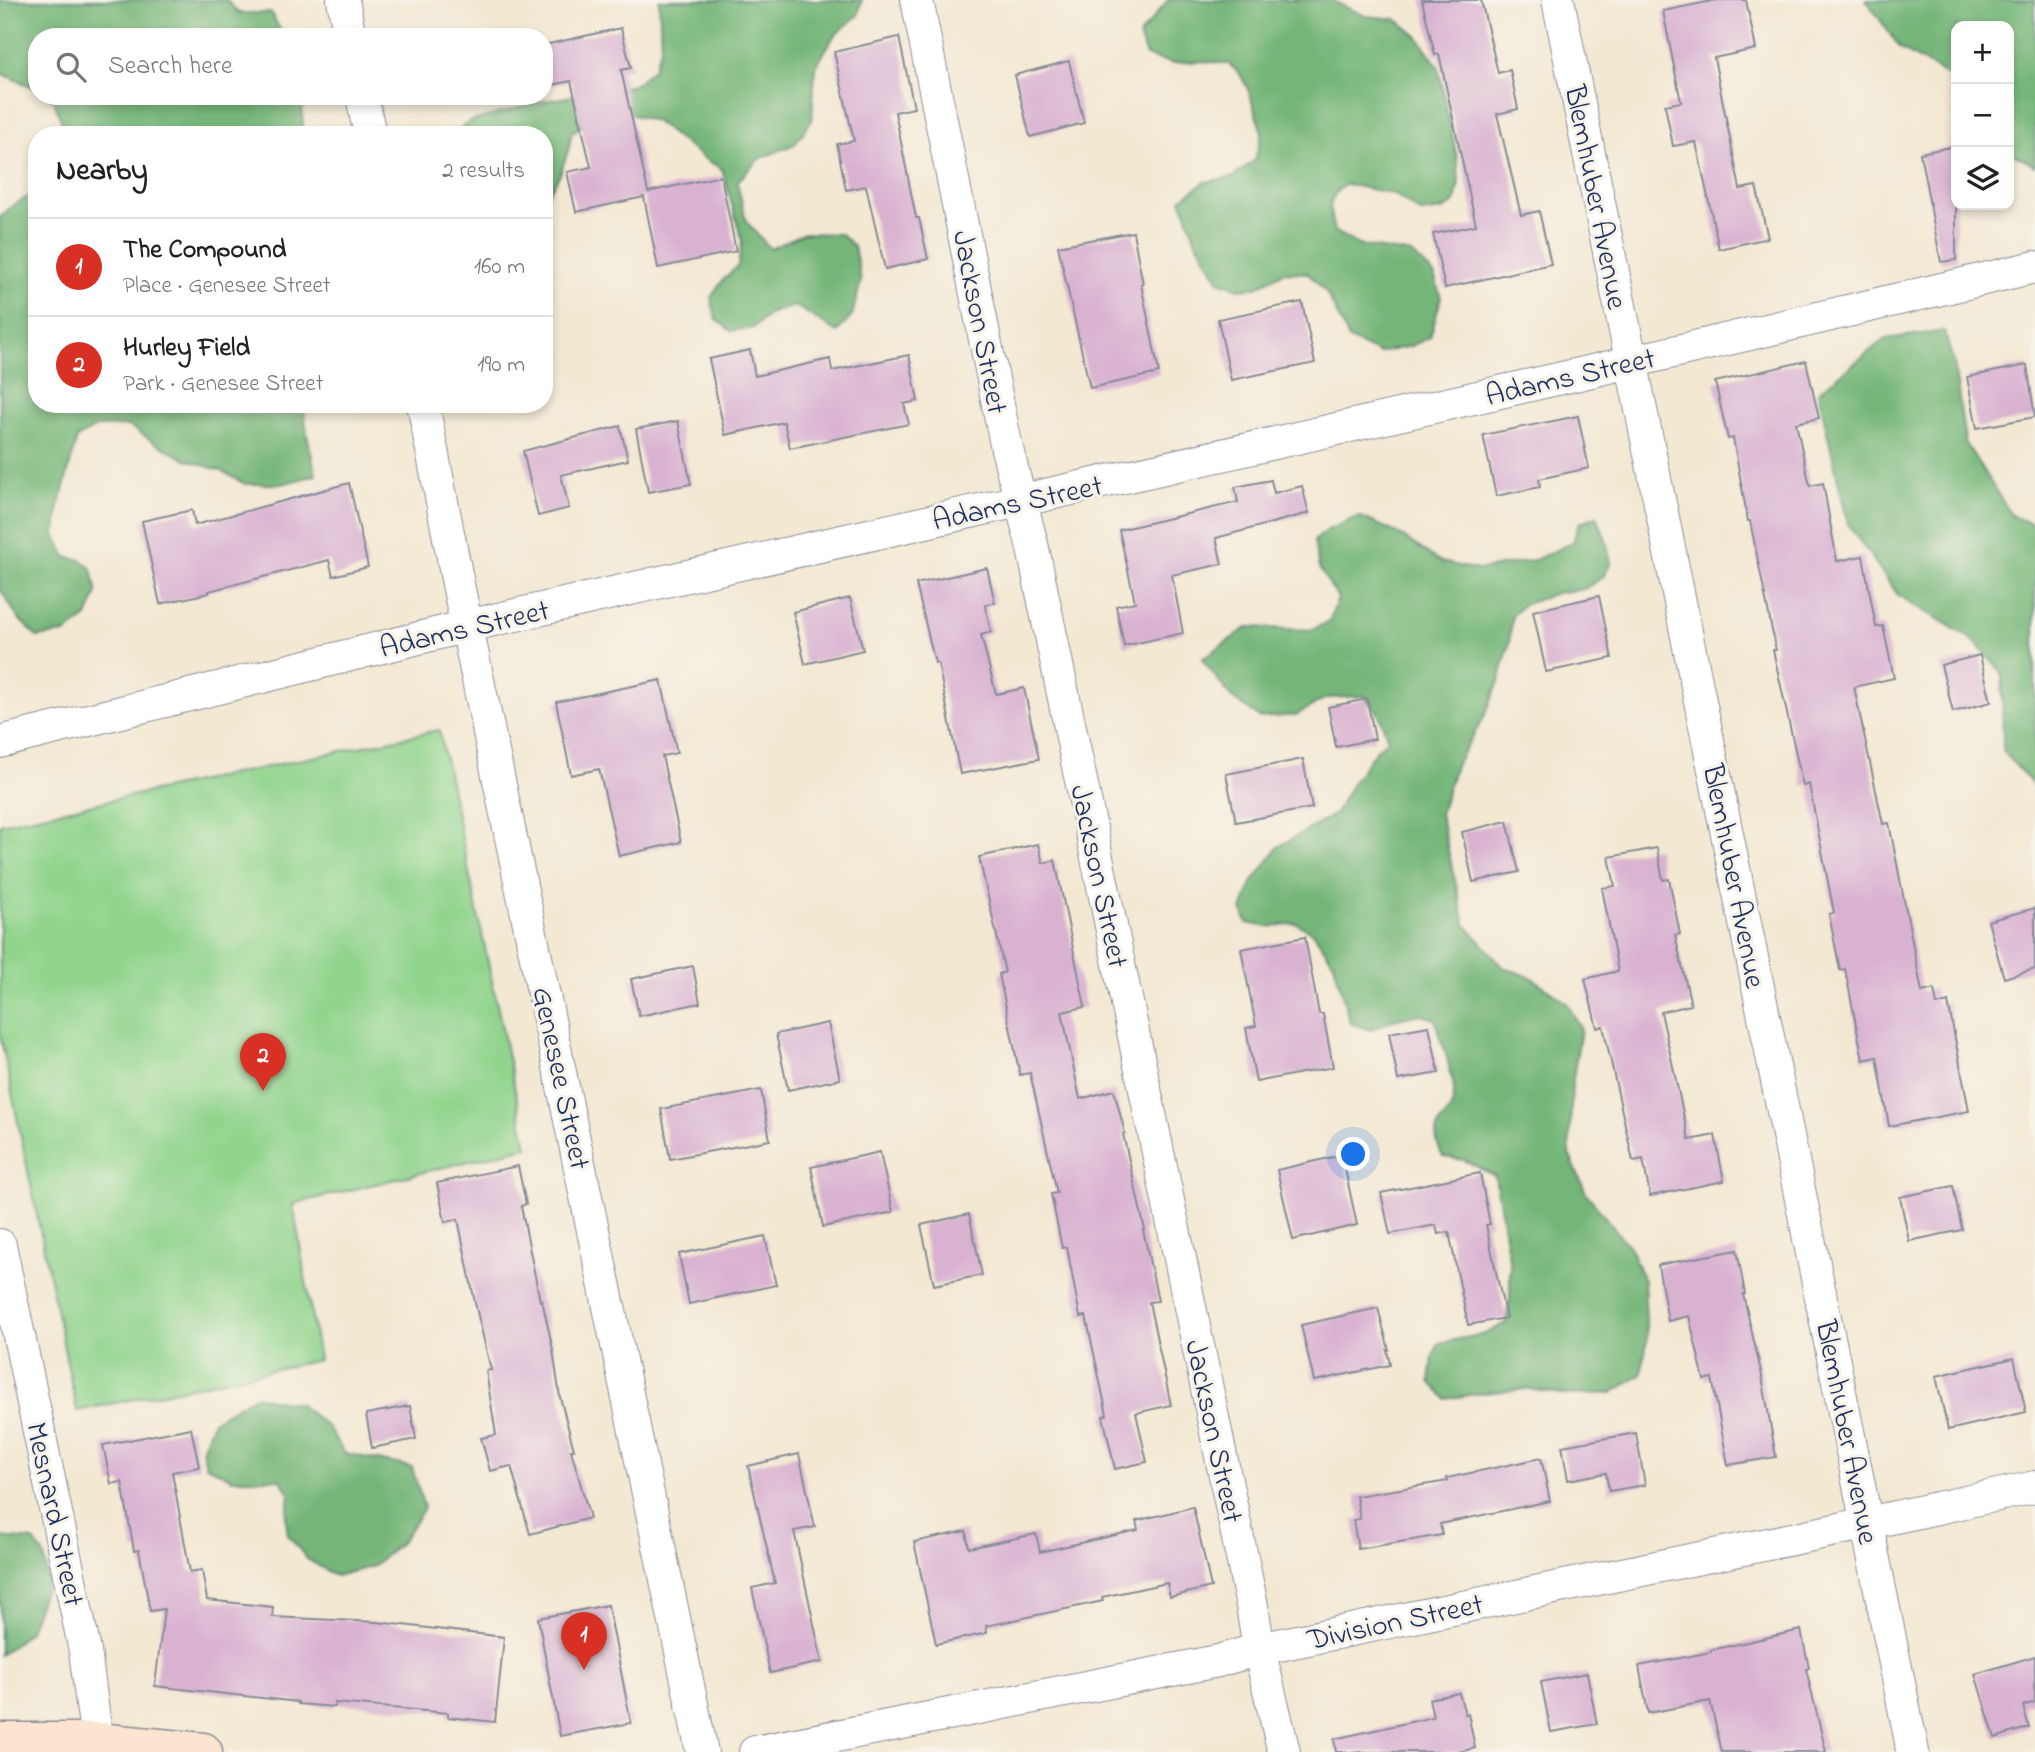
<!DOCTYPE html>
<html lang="en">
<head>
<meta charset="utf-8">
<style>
  body { margin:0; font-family:"Indie Flower",sans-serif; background:#f6f6f6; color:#222 }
  .controls { position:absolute; right:21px; top:21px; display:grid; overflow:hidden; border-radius:14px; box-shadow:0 4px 10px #0003 }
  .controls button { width:63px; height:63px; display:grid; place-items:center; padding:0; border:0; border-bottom:2px solid #e0e0e0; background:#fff; color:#222; font:35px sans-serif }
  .you { position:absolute; left:1354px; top:1155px; width:24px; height:24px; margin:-18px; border:5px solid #fff; border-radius:50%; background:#1a73e8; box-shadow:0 0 0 10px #1a73e833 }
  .badge { display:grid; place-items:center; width:46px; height:46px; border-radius:50%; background:#d93025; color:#fff; font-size:23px; font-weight:700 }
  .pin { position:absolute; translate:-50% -58px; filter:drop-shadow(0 2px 4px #0008) }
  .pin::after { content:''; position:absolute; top:37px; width:24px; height:21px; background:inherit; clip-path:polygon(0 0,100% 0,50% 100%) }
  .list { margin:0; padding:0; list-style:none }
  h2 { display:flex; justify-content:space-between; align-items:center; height:91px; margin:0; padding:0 28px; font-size:30px }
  h2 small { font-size:23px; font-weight:400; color:#767676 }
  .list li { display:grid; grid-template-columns:46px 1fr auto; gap:21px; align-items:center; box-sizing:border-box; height:98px; padding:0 28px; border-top:2px solid #e0e0e0 }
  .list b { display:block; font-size:26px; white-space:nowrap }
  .list p { margin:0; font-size:23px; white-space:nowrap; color:#767676 }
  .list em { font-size:23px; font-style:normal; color:#767676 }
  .icon { flex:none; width:38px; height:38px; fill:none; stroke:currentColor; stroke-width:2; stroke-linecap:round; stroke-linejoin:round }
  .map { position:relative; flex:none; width:2035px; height:1752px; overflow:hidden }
  .search { position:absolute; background:#fff; box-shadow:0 4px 10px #0003; left:28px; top:28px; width:525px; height:77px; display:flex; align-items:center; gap:18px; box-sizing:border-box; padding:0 24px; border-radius:28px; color:#767676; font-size:26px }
  .panel { position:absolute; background:#fff; box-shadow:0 4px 10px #0003; left:28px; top:126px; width:525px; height:287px; border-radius:28px }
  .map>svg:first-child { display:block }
</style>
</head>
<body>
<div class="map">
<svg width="2035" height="1752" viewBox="0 0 2035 1752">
  <rect width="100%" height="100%" fill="#f7f3e8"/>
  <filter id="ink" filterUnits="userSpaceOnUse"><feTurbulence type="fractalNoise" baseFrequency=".0143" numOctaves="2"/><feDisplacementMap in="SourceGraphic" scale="14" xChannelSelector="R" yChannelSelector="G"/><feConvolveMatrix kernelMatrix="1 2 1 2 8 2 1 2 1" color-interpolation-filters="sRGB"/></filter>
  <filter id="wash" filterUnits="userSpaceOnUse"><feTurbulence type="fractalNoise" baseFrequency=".00686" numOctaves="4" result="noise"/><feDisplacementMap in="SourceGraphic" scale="28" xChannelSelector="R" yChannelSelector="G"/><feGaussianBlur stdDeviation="1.57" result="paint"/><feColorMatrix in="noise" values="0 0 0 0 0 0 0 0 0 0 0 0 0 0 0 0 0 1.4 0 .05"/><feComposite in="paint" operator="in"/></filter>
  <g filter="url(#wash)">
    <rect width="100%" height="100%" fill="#f3e8d2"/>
    <!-- green -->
    <path fill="#91d48d" stroke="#568276" stroke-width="2" d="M 439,730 L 527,1147 L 293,1204 L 319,1360 L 77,1411 L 0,1034 L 0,824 Z"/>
    <!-- forest -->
    <g fill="#74b678" stroke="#48726b" stroke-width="2">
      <path d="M 0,0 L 227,0 L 238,13 L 271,13 L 284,37 L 37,37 L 37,89 L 0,73 Z"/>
      <path d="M 659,0 L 862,0 L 858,15 L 834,36 L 815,68 L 812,120 L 795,144 L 759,159 L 737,182 L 746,221 L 770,249 L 804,233 L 841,234 L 854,247 L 861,281 L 852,316 L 837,332 L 795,306 L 771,313 L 753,328 L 731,331 L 716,319 L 711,297 L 724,279 L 738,266 L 742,241 L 722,169 L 705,159 L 655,121 L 630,114 L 583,124 L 571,134 L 569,148 L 560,174 L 544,201 L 544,135 L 451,135 L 469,122 L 539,102 L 634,85 L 653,69 L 661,48 Z"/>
      <path d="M 1168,0 L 1331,0 L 1365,16 L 1396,19 L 1417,36 L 1438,66 L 1457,158 L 1459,181 L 1455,203 L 1442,210 L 1421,213 L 1394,194 L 1346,184 C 1326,197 1329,211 1334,231 L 1358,245 L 1412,254 L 1434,274 L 1441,298 L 1430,337 L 1411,346 L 1379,353 L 1349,339 L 1326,292 L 1308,273 L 1284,272 L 1256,287 L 1239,289 L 1219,281 L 1196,241 L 1181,199 L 1205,182 L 1233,177 L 1255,160 L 1262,133 L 1248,89 L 1240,74 L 1229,64 L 1204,61 L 1171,63 L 1146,56 L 1139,36 Z"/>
      <path d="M 1866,0 L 2035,0 L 2035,166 L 2013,154 L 2009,147 L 2009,26 L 1956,26 L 1956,80 L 1901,49 Z"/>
      <path d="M 48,96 L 302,96 L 303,126 L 299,135 L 66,135 L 54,101 Z"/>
      <path d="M 37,192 L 37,404 L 303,404 L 307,434 L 316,475 L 282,484 L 245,484 L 222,471 L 185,459 L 154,442 L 129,426 L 96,427 L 77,438 L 59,506 L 55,535 L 66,557 L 82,560 L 92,569 L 97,593 L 87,617 L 65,633 L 37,637 L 19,619 L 0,589 L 0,217 L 13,205 Z"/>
      <path d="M 1944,331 L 1954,364 L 1965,442 L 2012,516 L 2035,525 L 2035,787 L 2003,751 L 2002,672 L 1973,640 L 1898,595 L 1848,524 L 1818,392 L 1885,339 Z"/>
      <path d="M 1359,516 L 1397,533 L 1441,562 L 1478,570 L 1535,560 L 1573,542 L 1579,523 L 1597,516 L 1605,537 L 1611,562 L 1603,577 L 1584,589 L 1556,593 L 1523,605 L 1512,616 L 1509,645 L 1499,682 L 1484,717 L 1455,766 L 1440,814 L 1465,924 L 1503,967 L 1532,978 L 1567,1003 L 1581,1029 L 1572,1084 L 1569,1154 L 1586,1193 L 1630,1248 L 1644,1281 L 1647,1342 L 1641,1375 L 1611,1393 L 1568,1395 L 1527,1389 L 1482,1393 L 1446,1399 L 1430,1382 L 1433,1356 L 1439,1343 L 1485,1334 L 1506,1323 L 1510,1298 L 1510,1265 L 1495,1176 L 1464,1160 L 1443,1157 C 1423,1115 1453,1127 1454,1093 C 1455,1078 1440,1036 1435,1019 L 1419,1014 L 1390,1021 L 1370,1030 L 1350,1023 L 1334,963 L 1314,934 L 1296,923 L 1268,927 L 1247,923 L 1242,910 L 1252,883 L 1278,847 L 1335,814 L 1351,785 L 1376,750 L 1388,740 L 1380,717 L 1365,696 L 1326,698 L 1296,715 L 1260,718 L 1231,697 L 1202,659 L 1248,627 L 1310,630 L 1329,622 L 1338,598 L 1319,568 L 1314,541 L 1329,529 Z"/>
      <path d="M 255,1396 L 299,1404 L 327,1426 L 344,1453 L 412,1467 L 424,1508 L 402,1541 L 373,1566 L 336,1576 L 307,1559 L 288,1535 L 286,1520 L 290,1495 L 280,1479 L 232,1479 L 206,1465 L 202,1450 L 213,1421 Z"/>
      <path d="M 0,1537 L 33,1540 L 44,1555 L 48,1581 L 28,1633 L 0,1655 Z"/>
    </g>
    <g id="blocks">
      <!-- building -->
      <g fill="#d9b2d1">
        <path d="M 1422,0 L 1481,0 L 1498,73 L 1510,70 L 1518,109 L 1497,114 L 1521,215 L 1539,211 L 1551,264 L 1445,288 L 1433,234 L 1476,225 L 1439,54 L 1435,55 Z"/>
        <path d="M 1717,0 L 1746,0 L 1756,49 L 1714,58 L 1740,189 L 1756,186 L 1768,238 L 1719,249 L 1696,142 L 1673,146 L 1665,105 L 1681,102 L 1663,11 Z"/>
        <path d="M 621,28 L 631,68 L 621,70 L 648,192 L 721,176 L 736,251 L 658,268 L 644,197 L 576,212 L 567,172 L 591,167 L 571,81 L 544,87 L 544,45 Z"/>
        <path d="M 899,37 L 914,108 L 895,112 L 916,218 L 919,218 L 928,259 L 885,269 L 866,186 L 846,190 L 837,144 L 854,141 L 834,52 Z"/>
        <path d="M 1069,61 L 1084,123 L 1030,137 L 1015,75 Z"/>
        <path d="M 1956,146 L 1956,260 L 1941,262 L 1920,153 Z"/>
        <path d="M 1133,232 L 1143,284 L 1141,284 L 1159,373 L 1090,388 L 1058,246 Z"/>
        <path d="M 1302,302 L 1315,363 L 1231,380 L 1218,319 Z"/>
        <path d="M 750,350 L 755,376 L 830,359 L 832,371 L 909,355 L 918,401 L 904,404 L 909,424 L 790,448 L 784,422 L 725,435 L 709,359 Z"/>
        <path d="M 1806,361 L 1819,418 L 1796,423 L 1810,486 L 1823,483 L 1837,561 L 1863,556 L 1876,627 L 1883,626 L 1894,678 L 1854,687 L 1883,824 L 1889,823 L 1922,992 L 1934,989 L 1937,1005 L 1948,1002 L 1969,1111 L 1889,1126 L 1877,1057 L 1863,1060 L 1845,969 L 1840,970 L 1829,914 L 1834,913 L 1809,784 L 1803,786 L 1773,650 L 1776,650 L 1750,521 L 1748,521 L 1733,438 L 1728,439 L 1715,382 Z"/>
        <path d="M 2027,365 L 2035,417 L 1977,428 L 1967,377 Z"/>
        <path d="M 1578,416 L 1589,468 L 1539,479 L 1540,487 L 1496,496 L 1483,435 Z"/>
        <path d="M 678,421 L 691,484 L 648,492 L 636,429 Z"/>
        <path d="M 620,426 L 628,460 L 561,475 L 569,508 L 538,516 L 523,451 Z"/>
        <path d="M 1271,480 L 1274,493 L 1302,486 L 1309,513 L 1216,538 L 1222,564 L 1172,575 L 1183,633 L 1124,646 L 1116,606 L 1135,602 L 1119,530 L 1238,502 L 1235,487 Z"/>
        <path d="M 349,483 L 368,567 L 333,576 L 329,560 L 209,591 L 209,593 L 160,604 L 142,521 L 192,510 L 195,525 Z"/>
        <path d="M 987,568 L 995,603 L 985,605 L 991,632 L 981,635 L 996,694 L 1024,688 L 1039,759 L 960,774 L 938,663 L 935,663 L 916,584 Z"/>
        <path d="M 1599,596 L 1612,658 L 1546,672 L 1533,611 Z"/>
        <path d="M 850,598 L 863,650 L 805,664 L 793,612 Z"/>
        <path d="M 1980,655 L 1991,702 L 1953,712 L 1941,665 Z"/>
        <path d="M 661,680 L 677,753 L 662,756 L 681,842 L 619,856 L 599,769 L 571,775 L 556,702 Z"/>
        <path d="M 1367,699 L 1375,739 L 1336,747 L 1328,707 Z"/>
        <path d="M 1303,759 L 1312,808 L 1236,822 L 1226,774 Z"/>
        <path d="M 1507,821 L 1519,872 L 1473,882 L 1462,832 Z"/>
        <path d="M 1038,844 L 1043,863 L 1055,860 L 1085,1007 L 1062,1012 L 1080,1099 L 1114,1090 L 1125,1133 L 1123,1134 L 1145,1230 L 1143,1230 L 1158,1301 L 1149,1302 L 1171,1405 L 1136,1413 L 1147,1462 L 1115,1469 L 1103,1416 L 1107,1415 L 1086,1316 L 1080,1317 L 1067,1247 L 1062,1248 L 1051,1194 L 1057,1193 L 1030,1073 L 1020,1075 L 999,974 L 1005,972 L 979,857 Z"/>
        <path d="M 1657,848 L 1663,880 L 1669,879 L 1680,934 L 1675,935 L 1691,1005 L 1661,1012 L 1689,1140 L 1715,1135 L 1724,1181 L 1650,1196 L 1643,1159 L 1633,1161 L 1603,1026 L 1597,1028 L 1585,979 L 1618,971 L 1602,888 L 1615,886 L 1609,857 Z"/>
        <path d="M 2035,908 L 2035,969 L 2004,978 L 1988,921 Z"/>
        <path d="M 1305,937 L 1319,1014 L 1323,1014 L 1333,1067 L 1256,1082 L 1246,1028 L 1256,1026 L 1241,949 Z"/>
        <path d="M 693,966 L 700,1003 L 639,1016 L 631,979 Z"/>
        <path d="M 828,1023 L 840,1079 L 788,1090 L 776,1034 Z"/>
        <path d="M 1429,1026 L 1439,1073 L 1398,1080 L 1389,1033 Z"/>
        <path d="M 761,1090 L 770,1140 L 670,1159 L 661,1109 Z"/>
        <path d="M 880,1152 L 893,1212 L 823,1227 L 811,1167 Z"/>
        <path d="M 1342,1155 L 1357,1225 L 1293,1240 L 1277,1170 Z"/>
        <path d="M 518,1166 L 526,1204 L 521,1206 L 540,1301 L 542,1300 L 553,1350 L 560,1397 L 574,1450 L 571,1450 L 590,1518 L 530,1534 L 511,1466 L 490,1471 L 481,1438 L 496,1435 L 486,1371 L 491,1370 L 475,1303 L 458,1219 L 445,1222 L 437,1183 Z"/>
        <path d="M 1480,1173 L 1490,1224 L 1486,1225 L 1506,1318 L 1468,1325 L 1449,1232 L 1438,1234 L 1436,1225 L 1390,1234 L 1381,1193 Z"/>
        <path d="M 1953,1186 L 1962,1230 L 1909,1241 L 1900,1197 Z"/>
        <path d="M 969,1214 L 982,1275 L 934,1285 L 921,1225 Z"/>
        <path d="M 765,1236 L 776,1285 L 689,1304 L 679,1254 Z"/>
        <path d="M 1737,1250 L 1745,1294 L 1743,1294 L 1762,1376 L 1776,1457 L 1728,1465 L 1712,1378 L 1704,1380 L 1689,1316 L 1668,1321 L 1658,1265 Z"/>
        <path d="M 1378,1308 L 1389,1350 L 1387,1350 L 1390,1365 L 1314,1381 L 1301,1325 Z"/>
        <path d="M 2014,1358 L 2026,1412 L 1948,1430 L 1936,1376 Z"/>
        <path d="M 410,1406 L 416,1439 L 372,1448 L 366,1414 Z"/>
        <path d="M 191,1428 L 199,1467 L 172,1472 L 190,1572 L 202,1570 L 207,1600 L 273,1607 L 272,1617 L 377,1622 L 504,1637 L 495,1722 L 448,1717 L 448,1713 L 335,1703 L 335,1707 L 298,1704 L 298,1702 L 155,1686 L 164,1609 L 150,1611 L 139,1550 L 134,1551 L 122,1482 L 111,1484 L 103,1445 Z"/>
        <path d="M 1636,1433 L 1645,1485 L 1609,1491 L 1606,1473 L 1568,1480 L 1562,1446 Z"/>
        <path d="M 799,1454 L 815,1527 L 794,1531 L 822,1662 L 770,1673 L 752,1588 L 775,1583 L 748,1466 Z"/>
        <path d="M 1541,1458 L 1550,1501 L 1440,1524 L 1442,1535 L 1358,1549 L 1353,1520 L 1360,1519 L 1356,1496 L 1448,1481 L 1447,1478 Z"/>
        <path d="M 1193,1507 L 1211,1587 L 1170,1597 L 1167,1583 L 1102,1597 L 1103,1601 L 986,1626 L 987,1633 L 936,1644 L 914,1542 L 966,1531 L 969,1548 L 1036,1534 L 1040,1552 L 1138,1530 L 1136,1521 Z"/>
        <path d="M 608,1605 L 631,1723 L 560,1736 L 538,1618 Z"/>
        <path d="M 1801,1630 L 1809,1668 L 1806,1669 L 1826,1752 L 1722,1752 L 1710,1701 L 1648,1713 L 1639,1666 L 1711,1652 L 1711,1650 Z"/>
        <path d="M 2035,1656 L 2035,1702 L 2023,1706 L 2029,1727 L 1995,1738 L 1975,1674 Z"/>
        <path d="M 1587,1673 L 1597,1724 L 1551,1732 L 1541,1682 Z"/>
        <path d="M 1459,1693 L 1465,1714 L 1468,1713 L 1475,1748 L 1459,1752 L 1336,1752 L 1334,1739 L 1433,1717 L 1429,1699 Z"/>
      </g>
    </g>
  </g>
  <g filter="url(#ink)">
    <use href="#blocks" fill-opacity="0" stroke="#878c98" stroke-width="2"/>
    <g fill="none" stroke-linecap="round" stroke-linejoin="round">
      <!-- street casing -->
      <g stroke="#878c98" stroke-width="34">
        <g id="street">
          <path d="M 343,0 L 350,37"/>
          <path d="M 917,0 L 1007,449 L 1032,544 L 1252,1606 L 1259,1649 L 1284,1752"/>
          <path d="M 1558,0 L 1913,1752"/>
          <path d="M 362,96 L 370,135"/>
          <path d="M 423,404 L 458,584 L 702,1752"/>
          <path d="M 0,742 L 467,626 L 1588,372 L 2035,267"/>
          <path d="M 0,1245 L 85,1651 L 97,1742"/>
          <path d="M 755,1752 L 1218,1661 L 1259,1649 L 1821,1533 L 2035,1487"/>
        </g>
      </g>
      <!-- secondary casing -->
      <g stroke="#878c98" stroke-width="41">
        <path id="secondary" d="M 0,1742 L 97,1742 L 203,1752"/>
      </g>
      <!-- street -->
      <use href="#street" stroke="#fff" stroke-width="32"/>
      <!-- secondary -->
      <use href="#secondary" stroke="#fde4d0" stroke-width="38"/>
    </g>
  </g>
  <g text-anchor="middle" stroke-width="6" stroke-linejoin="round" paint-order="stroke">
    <!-- street labels -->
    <g font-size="30" fill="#1b2f5e" stroke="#f7f3e8">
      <text transform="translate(1597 197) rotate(79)" y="10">Blemhuber Avenue</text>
      <text transform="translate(981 322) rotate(79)" y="10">Jackson Street</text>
      <text transform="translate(1570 376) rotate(-13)" y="10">Adams Street</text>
      <text transform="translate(1017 502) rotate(-12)" y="10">Adams Street</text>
      <text transform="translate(464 628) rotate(-13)" y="10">Adams Street</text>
      <text transform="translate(1100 876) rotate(78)" y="10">Jackson Street</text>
      <text transform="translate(1735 876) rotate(79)" y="10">Blemhuber Avenue</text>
      <text transform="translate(562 1078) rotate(78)" y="10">Genesee Street</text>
      <text transform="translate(1215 1431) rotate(78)" y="10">Jackson Street</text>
      <text transform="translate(1848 1432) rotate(79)" y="10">Blemhuber Avenue</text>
      <text transform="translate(56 1514) rotate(78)" y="10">Mesnard Street</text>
      <text transform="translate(1395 1621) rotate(-12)" y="10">Division Street</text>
    </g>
  </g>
</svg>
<div class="controls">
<button>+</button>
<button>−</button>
<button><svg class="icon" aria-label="layers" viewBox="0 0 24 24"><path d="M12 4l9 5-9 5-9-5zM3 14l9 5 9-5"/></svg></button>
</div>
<div class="you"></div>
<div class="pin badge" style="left:584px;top:1670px">1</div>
<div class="pin badge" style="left:263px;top:1091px">2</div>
<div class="search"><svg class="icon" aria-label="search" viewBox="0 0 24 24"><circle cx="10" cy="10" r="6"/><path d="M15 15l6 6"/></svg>Search here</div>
<section class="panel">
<h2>Nearby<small>2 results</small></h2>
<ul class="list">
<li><span class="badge">1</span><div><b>The Compound</b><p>Place · Genesee Street</p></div><em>160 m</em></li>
<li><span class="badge">2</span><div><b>Hurley Field</b><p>Park · Genesee Street</p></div><em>190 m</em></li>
</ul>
</section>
</div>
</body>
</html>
